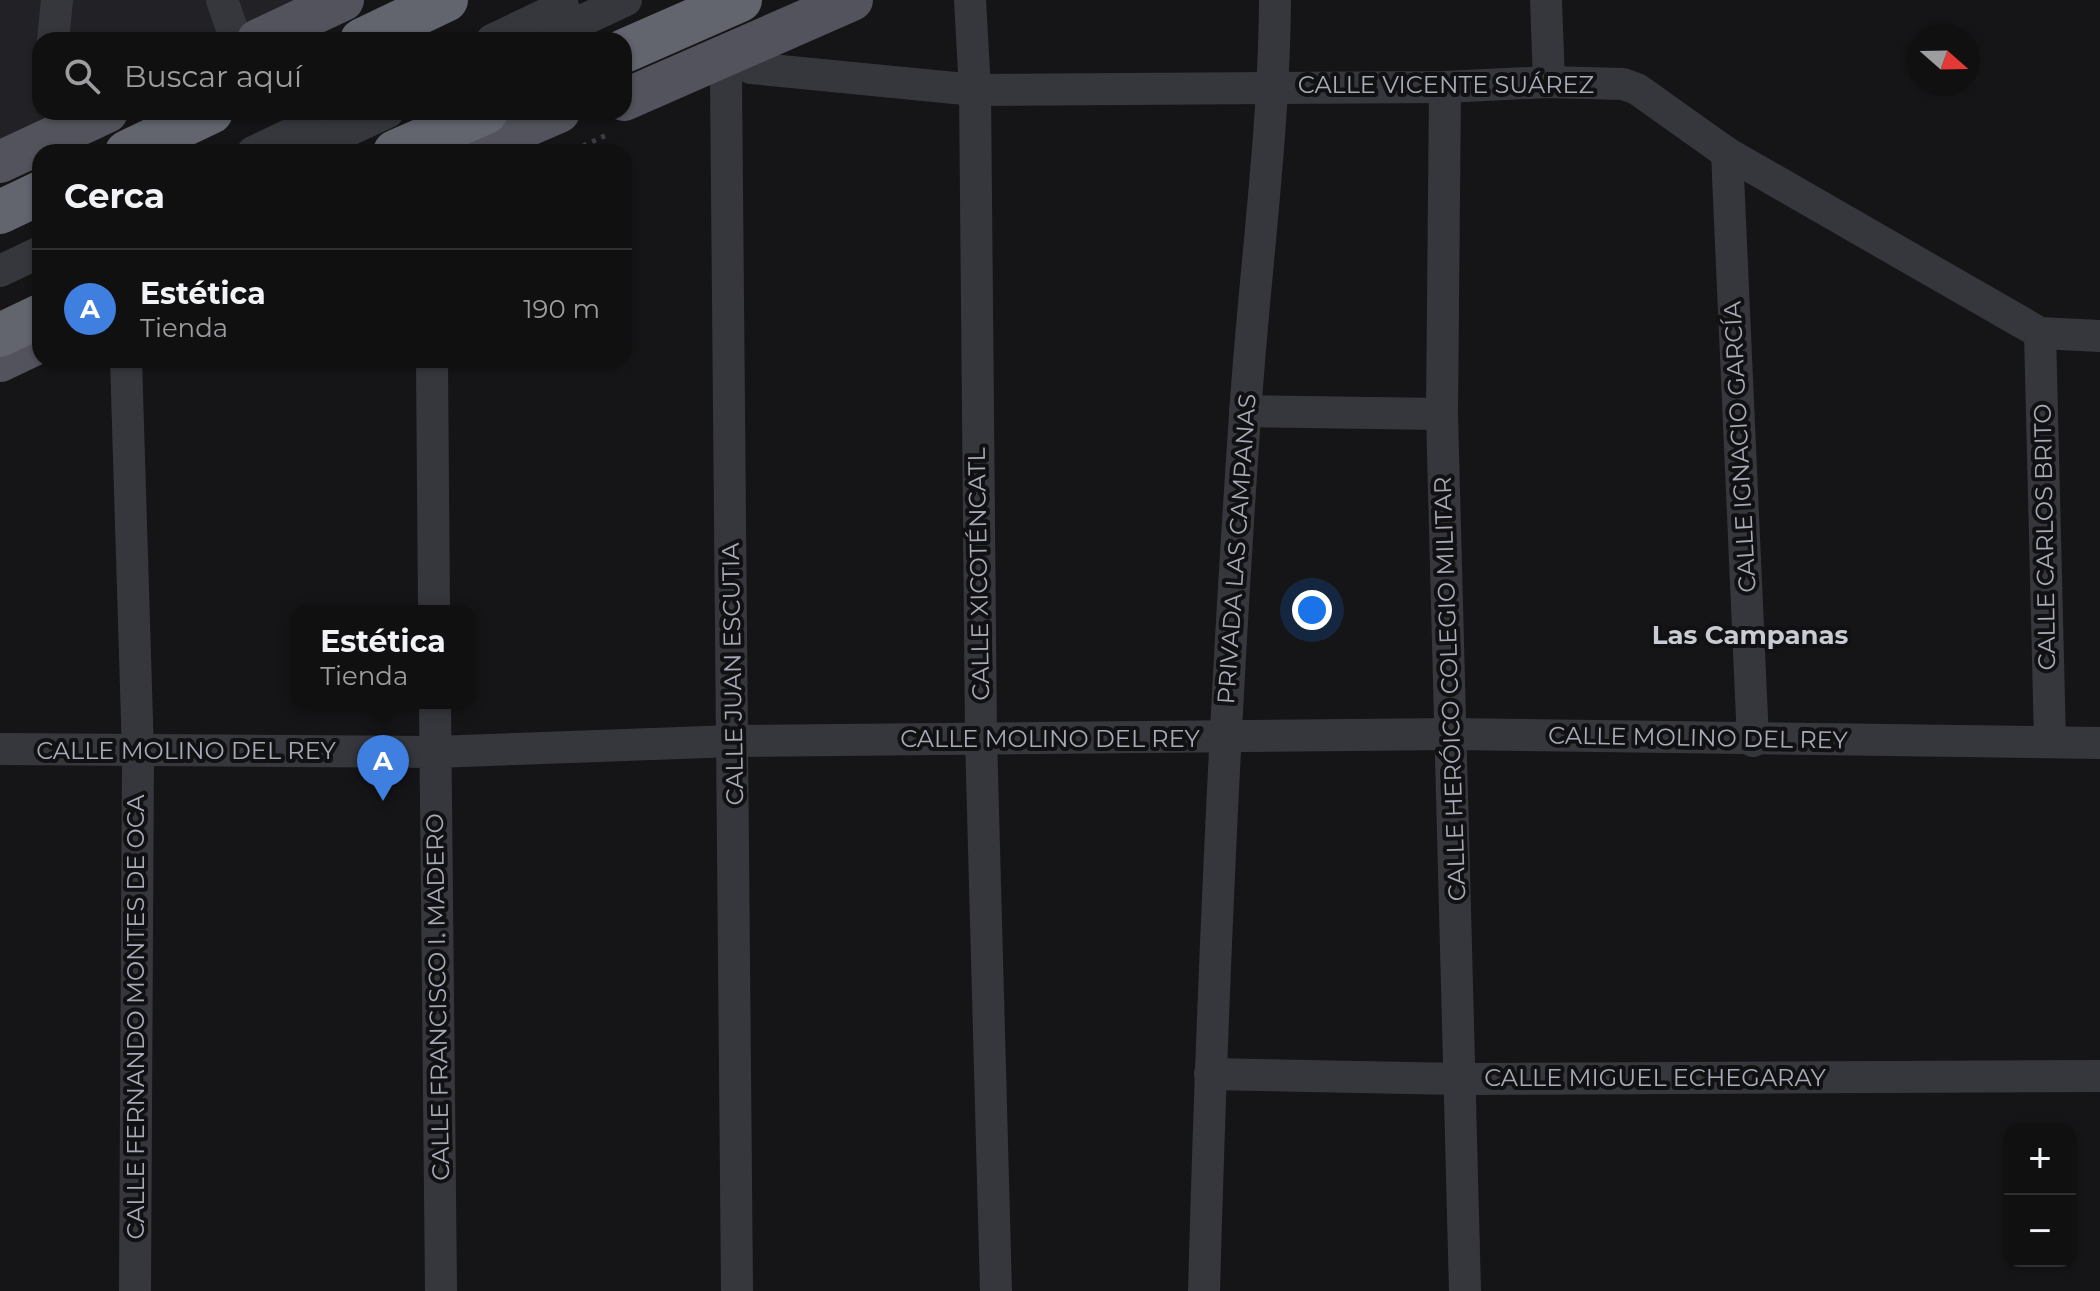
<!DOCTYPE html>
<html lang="es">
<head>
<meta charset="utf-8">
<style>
  body { margin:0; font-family:Montserrat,sans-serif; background:#1e1e1f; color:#f1f3f6 }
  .controls { position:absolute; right:24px; bottom:24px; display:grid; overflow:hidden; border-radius:16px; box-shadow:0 2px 6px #0004 }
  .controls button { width:72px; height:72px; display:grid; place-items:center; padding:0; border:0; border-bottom:2px solid #303031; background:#101011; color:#f1f3f6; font:40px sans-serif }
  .compass { position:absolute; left:1908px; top:24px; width:72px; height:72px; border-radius:50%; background:#101011; box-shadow:0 2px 6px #0004; rotate:110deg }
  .you { position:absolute; left:1312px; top:610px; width:28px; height:28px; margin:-20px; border:6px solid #fff; border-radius:50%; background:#1a73e8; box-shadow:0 0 0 12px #1a73e833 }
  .badge { display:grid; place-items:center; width:52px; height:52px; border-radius:50%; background:#7c3aed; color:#fff; font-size:26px; font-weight:700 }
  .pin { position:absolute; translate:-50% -66px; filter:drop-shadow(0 2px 4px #0008) }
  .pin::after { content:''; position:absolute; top:42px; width:28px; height:24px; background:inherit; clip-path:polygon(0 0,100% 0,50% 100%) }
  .popup { position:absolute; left:291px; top:605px; width:184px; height:104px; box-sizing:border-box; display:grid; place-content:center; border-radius:16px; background:#101011; filter:drop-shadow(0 2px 6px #0005); font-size:26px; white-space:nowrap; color:#9c9d9f }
  .popup b { font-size:30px; color:#f1f3f6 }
  .popup::after { content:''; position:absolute; left:50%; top:100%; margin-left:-16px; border:16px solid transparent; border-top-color:#101011 }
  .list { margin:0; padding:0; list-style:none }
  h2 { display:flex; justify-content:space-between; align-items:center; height:104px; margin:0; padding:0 32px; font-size:34px }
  h2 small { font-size:26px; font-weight:400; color:#9c9d9f }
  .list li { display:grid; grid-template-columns:52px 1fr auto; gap:24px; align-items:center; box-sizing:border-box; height:120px; padding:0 32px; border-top:2px solid #303031 }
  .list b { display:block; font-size:30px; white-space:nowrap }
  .list p { margin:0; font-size:26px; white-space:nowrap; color:#9c9d9f }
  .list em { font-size:26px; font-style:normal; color:#9c9d9f }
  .icon { flex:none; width:44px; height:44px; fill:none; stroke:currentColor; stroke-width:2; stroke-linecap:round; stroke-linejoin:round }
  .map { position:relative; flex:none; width:2100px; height:1291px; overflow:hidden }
  .search { position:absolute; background:#101011; box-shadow:0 2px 6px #0004; left:32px; top:32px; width:600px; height:88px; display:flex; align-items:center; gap:20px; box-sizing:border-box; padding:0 28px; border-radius:24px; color:#9c9d9f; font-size:30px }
  .panel { position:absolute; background:#101011; box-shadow:0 2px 6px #0004; left:32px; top:144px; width:600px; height:224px; border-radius:24px }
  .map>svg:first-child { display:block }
</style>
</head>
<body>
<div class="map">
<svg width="2100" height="1291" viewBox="0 0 2100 1291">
  <rect width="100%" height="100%" fill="#151517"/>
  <!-- built -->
  <path fill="#222125" d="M 0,0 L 343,0 L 258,40 L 40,40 L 40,112 L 107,112 L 0,162 Z"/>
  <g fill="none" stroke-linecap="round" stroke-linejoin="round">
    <!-- path -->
    <path stroke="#3c3e44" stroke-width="5" stroke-dasharray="4 6" stroke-linecap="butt" d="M 574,150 L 609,134"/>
    <!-- minor -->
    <g stroke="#36373d" stroke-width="32">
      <path d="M 222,0 L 236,40"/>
      <path d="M 970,0 L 975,90 L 981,737 L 996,1291"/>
      <path d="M 1546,0 L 1549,82"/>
      <path d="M 53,40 L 57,0"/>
      <path d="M 492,40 L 563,6"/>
      <path d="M 541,40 L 626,0"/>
      <path d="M 726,55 L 751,68 L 975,90 L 1445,87 L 1549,82 L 1623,84 L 1637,89 L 1727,153 L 2040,333 L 2100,336"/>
      <path d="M 719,58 L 726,79 L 737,1291"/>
      <path d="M 1445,87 L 1442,414 L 1465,1291"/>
      <path d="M 253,152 L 325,118"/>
      <path d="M 302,152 L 388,112"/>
      <path d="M 1727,153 L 1753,741"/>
      <path d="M 0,271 L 40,252"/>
      <path d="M 2040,333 L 2050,741"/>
      <path d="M 126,360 L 138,753 L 135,1291"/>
      <path d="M 432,360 L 434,611"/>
      <path d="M 1245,411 L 1442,414"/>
      <path d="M 435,703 L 441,1291"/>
      <path d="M 0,749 L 435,752 L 734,741 L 1452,734 L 2100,743"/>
      <path d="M 1210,1074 L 1460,1079 L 2100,1076"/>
      <path d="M 1204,1291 C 1212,999 1225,706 1245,415 C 1254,276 1274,139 1275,0"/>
    </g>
    <!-- major -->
    <g stroke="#52535c" stroke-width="42">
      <path d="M 258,40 L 343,0"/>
      <path d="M 624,100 L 852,0"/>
      <path d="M 467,152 L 559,112"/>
      <path d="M 0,162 L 107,112"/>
      <path d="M 0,361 L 40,342"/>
    </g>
    <!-- highway -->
    <g stroke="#62646e" stroke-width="44">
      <path d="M 362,40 L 446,0"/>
      <path d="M 624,51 L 740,0"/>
      <path d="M 127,152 L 211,112"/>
      <path d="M 395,152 L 486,112"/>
      <path d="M 0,212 L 40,193"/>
      <path d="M 0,335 L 40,316"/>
    </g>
  </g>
  <g text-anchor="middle" stroke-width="8" stroke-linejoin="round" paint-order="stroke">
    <!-- street labels -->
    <g font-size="24" fill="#a7abb8" stroke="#111012">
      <text x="1446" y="93">CALLE VICENTE SUÁREZ</text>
      <text transform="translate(1740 447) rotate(-93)" y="8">CALLE IGNACIO GARCÍA</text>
      <text transform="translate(2045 537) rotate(-91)" y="8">CALLE CARLOS BRITO</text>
      <text transform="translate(1237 549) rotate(-86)" y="8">PRIVADA LAS CAMPANAS</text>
      <text transform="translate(979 574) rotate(-91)" y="8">CALLE XICOTÉNCATL</text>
      <text transform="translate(733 674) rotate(-91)" y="8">CALLE JUAN ESCUTIA</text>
      <text transform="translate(1450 689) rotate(-92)" y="8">CALLE HERÓICO COLEGIO MILITAR</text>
      <text transform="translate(1698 738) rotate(1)" y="8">CALLE MOLINO DEL REY</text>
      <text x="1050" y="747">CALLE MOLINO DEL REY</text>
      <text x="186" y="759">CALLE MOLINO DEL REY</text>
      <text transform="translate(438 997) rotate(-91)" y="8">CALLE FRANCISCO I. MADERO</text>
      <text transform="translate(136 1017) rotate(-90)" y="8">CALLE FERNANDO MONTES DE OCA</text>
      <text x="1655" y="1086">CALLE MIGUEL ECHEGARAY</text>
    </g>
    <!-- neighbourhood labels -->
    <g font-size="26" font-weight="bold" fill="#c8cad4" stroke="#111012">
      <text x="1750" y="644">Las Campanas</text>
    </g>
  </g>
</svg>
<div class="controls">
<button>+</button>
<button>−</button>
</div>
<svg class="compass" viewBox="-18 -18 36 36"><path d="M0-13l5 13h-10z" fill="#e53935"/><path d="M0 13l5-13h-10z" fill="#9c9d9f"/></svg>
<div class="you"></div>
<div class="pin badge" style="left:383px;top:801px;background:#3f7fe0">A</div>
<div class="popup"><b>Estética</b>Tienda</div>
<div class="search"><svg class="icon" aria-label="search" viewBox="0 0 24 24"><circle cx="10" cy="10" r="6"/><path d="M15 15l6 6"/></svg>Buscar aquí</div>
<section class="panel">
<h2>Cerca<small></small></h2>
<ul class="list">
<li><span class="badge" style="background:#3f7fe0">A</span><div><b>Estética</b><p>Tienda</p></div><em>190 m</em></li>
</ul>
</section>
</div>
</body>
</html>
